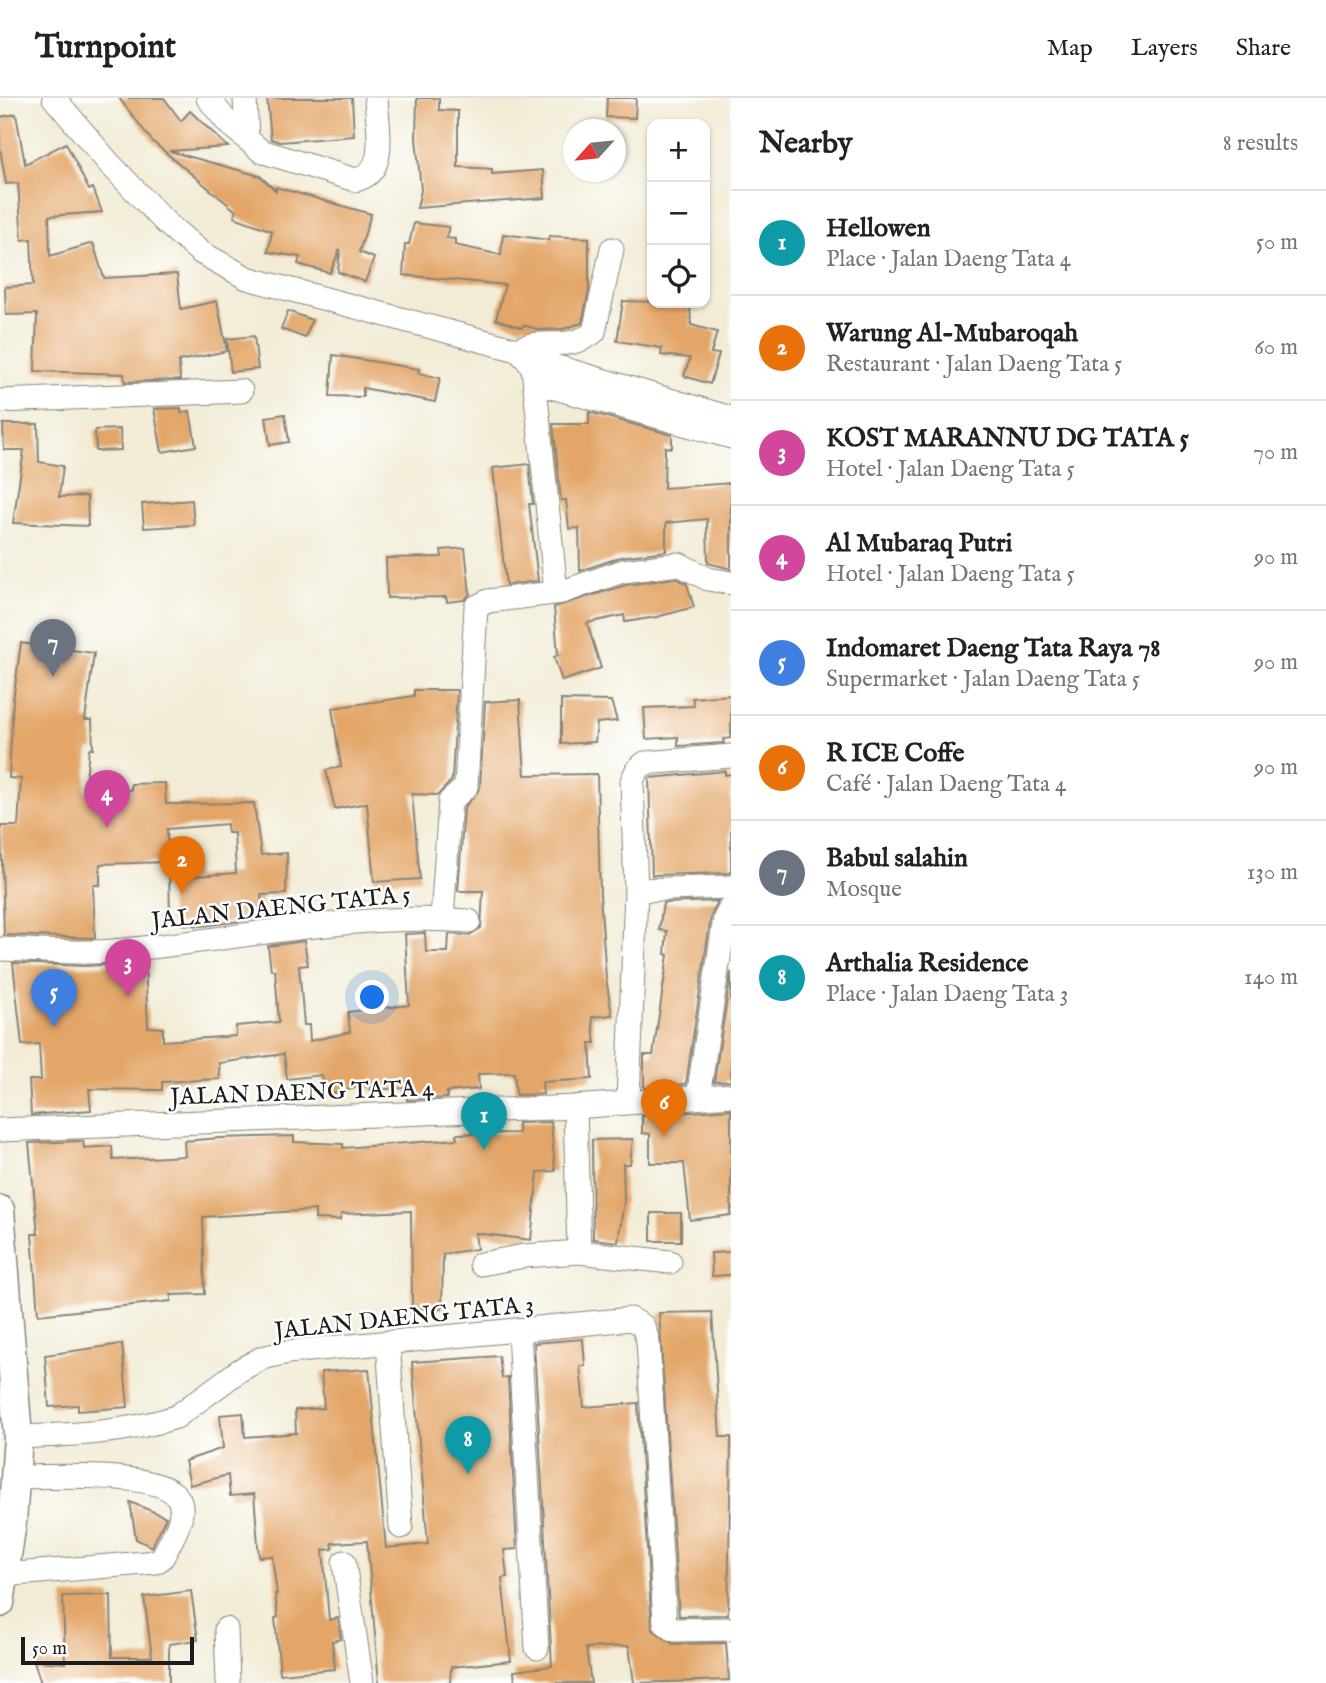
<!DOCTYPE html>
<html lang="en">
<head>
<meta charset="utf-8">
<style>
  body { margin:0; font-family:"IM FELL English",serif; background:#f6f6f6; color:#222 }
  .controls { position:absolute; right:21px; top:21px; display:grid; overflow:hidden; border-radius:14px; box-shadow:0 2px 5px #0004 }
  .controls button { width:63px; height:63px; display:grid; place-items:center; padding:0; border:0; border-bottom:2px solid #e0e0e0; background:#fff; color:#222; font:35px sans-serif }
  .compass { position:absolute; left:563px; top:21px; width:63px; height:63px; border-radius:50%; background:#fff; box-shadow:0 2px 5px #0004; rotate:243deg }
  .scale { position:absolute; left:21px; bottom:18px; width:173px; box-sizing:border-box; padding-left:7px; border:4px solid #1c1c1c; border-top:0; font-size:19px; line-height:24px; white-space:nowrap; color:#1c1c1c; -webkit-text-stroke:5px #fff; paint-order:stroke }
  .you { position:absolute; left:373px; top:900px; width:24px; height:24px; margin:-18px; border:5px solid #fff; border-radius:50%; background:#1a73e8; box-shadow:0 0 0 10px #1a73e833 }
  .badge { display:grid; place-items:center; width:46px; height:46px; border-radius:50%; background:#0b8043; color:#fff; font-size:23px; font-weight:700 }
  .pin { position:absolute; translate:-50% -58px; filter:drop-shadow(0 2px 4px #0008) }
  .pin::after { content:''; position:absolute; top:37px; width:24px; height:21px; background:inherit; clip-path:polygon(0 0,100% 0,50% 100%) }
  .list { margin:0; padding:0; list-style:none }
  h2 { display:flex; justify-content:space-between; align-items:center; height:91px; margin:0; padding:0 28px; font-size:30px }
  h2 small { font-size:23px; font-weight:400; color:#767676 }
  .list li { display:grid; grid-template-columns:46px 1fr auto; gap:21px; align-items:center; box-sizing:border-box; height:105px; padding:0 28px; border-top:2px solid #e0e0e0 }
  .list b { display:block; font-size:26px; white-space:nowrap }
  .list p { margin:0; font-size:23px; white-space:nowrap; color:#767676 }
  .list em { font-size:23px; font-style:normal; color:#767676 }
  .icon { flex:none; width:38px; height:38px; fill:none; stroke:currentColor; stroke-width:2; stroke-linecap:round; stroke-linejoin:round }
  .map { position:relative; flex:none; width:731px; height:1585px; overflow:hidden }
  header { display:flex; align-items:center; gap:42px; box-sizing:border-box; height:98px; padding:0 35px; background:#fff; border-bottom:2px solid #e0e0e0 }
  header strong { font-size:33px }
  nav { display:flex; gap:38px; margin-inline-start:auto; font-size:24px }
  main { display:flex }
  aside { flex:1; background:#fff }
  .map>svg:first-child { display:block }
</style>
</head>
<body>
<header>
<strong>Turnpoint</strong>
<nav><a>Map</a><a>Layers</a><a>Share</a></nav>
</header>
<main>
<div class="map">
<svg width="731" height="1585" viewBox="0 0 731 1585">
  <rect width="100%" height="100%" fill="#fff"/>
  <filter id="ink" filterUnits="userSpaceOnUse"><feTurbulence type="fractalNoise" baseFrequency=".0143" numOctaves="2"/><feDisplacementMap in="SourceGraphic" scale="14" xChannelSelector="R" yChannelSelector="G"/><feConvolveMatrix kernelMatrix="1 2 1 2 8 2 1 2 1" color-interpolation-filters="sRGB"/></filter>
  <filter id="wash" filterUnits="userSpaceOnUse"><feTurbulence type="fractalNoise" baseFrequency=".00686" numOctaves="4" result="noise"/><feDisplacementMap in="SourceGraphic" scale="28" xChannelSelector="R" yChannelSelector="G"/><feGaussianBlur stdDeviation="1.57" result="paint"/><feColorMatrix in="noise" values="0 0 0 0 0 0 0 0 0 0 0 0 0 0 0 0 0 1.4 0 .05"/><feComposite in="paint" operator="in"/></filter>
  <g filter="url(#wash)">
    <rect width="100%" height="100%" fill="#f2ecd6"/>
    <g id="blocks">
      <!-- building -->
      <g fill="#e3a667">
        <path d="M 119,0 L 164,0 L 181,23 L 190,13 L 228,49 L 169,53 L 260,78 L 276,93 L 276,89 L 371,116 L 359,154 L 374,160 L 365,184 L 338,174 L 340,151 L 330,175 L 298,166 L 300,159 L 268,154 L 272,133 L 234,119 L 236,113 L 153,44 Z"/>
        <path d="M 267,0 L 352,0 L 354,38 L 280,44 L 271,41 Z"/>
        <path d="M 417,0 L 439,0 L 439,12 L 458,13 L 458,69 L 492,71 L 492,76 L 543,72 L 545,100 L 417,110 L 421,92 L 416,40 Z"/>
        <path d="M 607,0 L 636,0 L 635,20 L 606,19 Z"/>
        <path d="M 16,16 L 25,66 L 66,45 L 89,92 L 93,90 L 102,114 L 49,118 L 50,158 L 93,145 L 104,180 L 177,176 L 181,211 L 217,203 L 227,253 L 179,263 L 180,282 L 125,284 L 124,276 L 35,273 L 37,216 L 6,217 L 5,189 L 33,187 L 31,141 L 22,142 L 18,85 L 6,86 L 0,51 L 0,19 Z"/>
        <path d="M 414,125 L 449,129 L 446,140 L 455,141 L 455,147 L 501,157 L 503,136 L 549,142 L 549,138 L 589,140 L 589,192 L 582,225 L 563,231 L 540,232 L 523,227 L 522,230 L 496,221 L 505,187 L 403,177 L 405,146 L 409,146 Z"/>
        <path d="M 623,203 L 690,205 L 691,227 L 717,234 L 711,255 L 719,256 L 710,286 L 684,278 L 690,260 L 661,257 L 662,250 L 617,243 Z"/>
        <path d="M 288,213 L 312,222 L 305,240 L 281,231 Z"/>
        <path d="M 254,238 L 258,271 L 231,274 L 227,241 Z"/>
        <path d="M 333,257 L 419,271 L 418,275 L 440,280 L 435,304 L 363,290 L 363,299 L 330,298 Z"/>
        <path d="M 181,310 L 181,315 L 190,313 L 196,348 L 162,354 L 154,311 Z"/>
        <path d="M 589,314 L 672,337 L 672,350 L 665,349 L 664,390 L 731,385 L 731,471 L 708,465 L 707,421 L 666,425 L 666,453 L 621,459 L 580,473 L 579,430 L 569,431 L 566,402 L 561,402 L 553,326 L 589,326 Z"/>
        <path d="M 285,316 L 289,344 L 270,347 L 266,319 Z"/>
        <path d="M 3,326 L 38,326 L 39,364 L 63,368 L 59,399 L 87,398 L 88,428 L 13,425 L 24,352 L 4,352 Z"/>
        <path d="M 120,331 L 121,352 L 96,353 L 95,332 Z"/>
        <path d="M 529,366 L 533,406 L 529,406 L 538,483 L 506,487 L 493,370 Z"/>
        <path d="M 192,402 L 194,427 L 144,430 L 142,406 Z"/>
        <path d="M 465,450 L 470,496 L 464,502 L 447,504 L 446,499 L 387,500 L 386,460 L 442,459 L 441,452 Z"/>
        <path d="M 676,480 L 687,486 L 694,509 L 657,519 L 625,524 L 624,517 L 587,525 L 601,570 L 562,583 L 554,559 L 558,557 L 554,509 L 626,487 Z"/>
        <path d="M 21,545 L 94,555 L 85,622 L 92,622 L 93,651 L 89,651 L 85,693 L 131,692 L 131,686 L 165,685 L 166,706 L 254,705 L 261,757 L 287,755 L 286,796 L 261,797 L 264,820 L 202,828 L 170,825 L 169,766 L 195,765 L 195,778 L 236,775 L 234,735 L 228,735 L 227,726 L 167,731 L 168,764 L 100,766 L 100,787 L 93,787 L 95,840 L 4,837 L 1,728 L 18,728 L 21,681 L 9,680 L 13,602 Z"/>
        <path d="M 414,592 L 457,592 L 452,682 L 438,697 L 412,696 L 420,781 L 374,784 L 367,705 L 335,711 L 326,672 L 341,669 L 332,610 L 414,598 Z"/>
        <path d="M 731,597 L 731,640 L 723,641 L 724,645 L 678,648 L 678,639 L 646,641 L 644,610 L 694,608 L 692,600 Z"/>
        <path d="M 520,602 L 525,677 L 597,676 L 600,796 L 606,880 L 612,917 L 592,919 L 595,945 L 590,945 L 592,981 L 542,984 L 543,996 L 516,997 L 514,975 L 478,976 L 479,991 L 447,994 L 447,1000 L 407,1002 L 407,990 L 370,992 L 370,986 L 327,997 L 322,977 L 287,981 L 284,956 L 219,965 L 220,981 L 162,984 L 162,992 L 89,991 L 91,1012 L 31,1017 L 29,982 L 41,982 L 39,946 L 22,947 L 13,865 L 85,868 L 145,864 L 148,929 L 163,930 L 163,943 L 236,938 L 236,928 L 279,924 L 275,872 L 271,872 L 268,848 L 304,843 L 308,867 L 299,868 L 304,927 L 309,927 L 310,943 L 350,934 L 348,914 L 409,907 L 405,836 L 425,835 L 426,854 L 448,854 L 449,836 L 469,837 L 481,830 L 483,793 L 458,793 L 464,710 L 480,690 L 485,604 Z"/>
        <path d="M 561,602 L 611,603 L 617,623 L 597,625 L 595,644 L 561,646 Z"/>
        <path d="M 725,673 L 725,677 L 731,676 L 731,775 L 652,777 L 649,680 Z"/>
        <path d="M 718,803 L 711,818 L 686,986 L 644,990 L 644,957 L 653,957 L 668,857 L 665,856 L 667,833 L 659,832 L 663,805 Z"/>
        <path d="M 731,874 L 731,983 L 714,984 Z"/>
        <path d="M 731,1011 L 731,1117 L 690,1122 L 684,1065 L 650,1065 L 650,1036 L 642,1035 L 642,1018 Z"/>
        <path d="M 551,1024 L 555,1073 L 538,1074 L 531,1142 L 475,1135 L 477,1151 L 443,1156 L 442,1211 L 412,1210 L 411,1113 L 341,1116 L 340,1122 L 315,1121 L 315,1112 L 203,1119 L 205,1196 L 171,1197 L 171,1203 L 38,1217 L 32,1136 L 38,1136 L 29,1045 L 83,1043 L 84,1050 L 112,1048 L 113,1062 L 185,1058 L 184,1043 L 220,1040 L 294,1038 L 294,1044 L 343,1046 L 343,1050 L 457,1041 L 456,1036 L 518,1035 L 518,1025 Z"/>
        <path d="M 633,1041 L 630,1066 L 623,1066 L 624,1103 L 618,1144 L 593,1141 L 592,1042 Z"/>
        <rect x="651" y="1115" width="30" height="28"/>
        <path d="M 731,1154 L 731,1177 L 712,1178 L 711,1155 Z"/>
        <path d="M 712,1214 L 720,1339 L 731,1339 L 728,1517 L 679,1518 L 659,1215 Z"/>
        <path d="M 583,1241 L 585,1268 L 580,1268 L 584,1309 L 638,1305 L 652,1531 L 673,1546 L 726,1545 L 729,1582 L 634,1585 L 629,1548 L 586,1550 L 591,1585 L 515,1585 L 514,1573 L 552,1568 L 534,1245 Z"/>
        <path d="M 122,1246 L 128,1309 L 78,1313 L 78,1307 L 49,1309 L 45,1257 Z"/>
        <path d="M 499,1258 L 502,1280 L 508,1279 L 517,1451 L 504,1452 L 507,1479 L 502,1480 L 511,1563 L 451,1569 L 450,1585 L 379,1585 L 367,1443 L 332,1445 L 333,1451 L 323,1452 L 329,1522 L 338,1520 L 341,1541 L 332,1543 L 335,1571 L 280,1576 L 275,1520 L 278,1519 L 275,1496 L 277,1496 L 272,1458 L 259,1459 L 254,1396 L 230,1398 L 228,1377 L 190,1387 L 185,1363 L 223,1350 L 220,1317 L 243,1315 L 245,1339 L 296,1335 L 295,1312 L 324,1310 L 321,1274 L 369,1271 L 386,1450 L 428,1446 L 412,1264 Z"/>
        <path d="M 130,1404 L 166,1419 L 152,1449 L 136,1441 Z"/>
        <path d="M 191,1493 L 198,1542 L 169,1546 L 169,1585 L 41,1585 L 34,1563 L 65,1565 L 63,1498 L 111,1497 L 112,1559 L 152,1559 L 144,1499 Z"/>
      </g>
    </g>
  </g>
  <g filter="url(#ink)">
    <use href="#blocks" fill-opacity="0" stroke="#878479" stroke-width="2"/>
    <g fill="none" stroke-linecap="round" stroke-linejoin="round">
      <!-- minor casing -->
      <g stroke="#878479" stroke-width="25">
        <g id="minor">
          <path d="M 54,0 L 108,64 L 165,124 L 200,154 L 247,180 L 517,252 C 531,262 536,279 551,289 L 731,339"/>
          <path d="M 208,0 L 228,25 L 261,53 L 355,82 C 390,75 377,27 376,0"/>
          <path d="M 245,0 L 247,41"/>
          <path d="M 517,252 C 544,238 567,255 594,234 L 612,151"/>
          <path d="M 527,260 L 731,320"/>
          <path d="M 533,269 L 556,494"/>
          <path d="M 0,303 L 241,293"/>
          <path d="M 636,792 L 731,789"/>
          <path d="M 442,821 L 450,703 L 466,689 L 476,509 L 488,503 L 562,494 L 623,473 L 679,466 L 708,481 L 731,485"/>
          <path d="M 0,851 C 37,852 76,856 112,853 C 231,843 350,814 469,823"/>
          <path d="M 698,999 L 725,820 L 731,809"/>
          <path d="M 628,1004 L 636,792 L 632,683 L 637,672 L 645,665 L 731,658"/>
          <path d="M 575,1009 L 579,1154 L 670,1164"/>
          <path d="M 0,1032 L 575,1009 L 731,997"/>
          <path d="M 481,1166 L 524,1158 L 579,1154"/>
          <path d="M 519,1234 L 537,1550"/>
          <path d="M 388,1245 L 401,1429"/>
          <path d="M 18,1339 C 70,1337 126,1335 176,1319 L 240,1272 L 262,1260 L 288,1254 L 631,1221 L 643,1228 L 648,1243 L 665,1525 L 674,1532 L 731,1531"/>
          <path d="M 344,1464 L 362,1585"/>
          <path d="M 4,1477 L 156,1464 L 162,1460 C 169,1445 186,1421 180,1404 C 169,1371 46,1379 15,1379"/>
          <path d="M 226,1531 L 228,1585"/>
        </g>
      </g>
      <!-- major casing -->
      <g stroke="#878479" stroke-width="31">
        <path id="major" d="M 0,1112 L 18,1339 L 12,1424 L 0,1505"/>
      </g>
      <!-- minor -->
      <use href="#minor" stroke="#fff" stroke-width="23"/>
      <!-- major -->
      <use href="#major" stroke="#fff" stroke-width="28"/>
    </g>
  </g>
  <g text-anchor="middle" stroke-width="5" stroke-linejoin="round" paint-order="stroke">
    <!-- street labels -->
    <g font-size="24" fill="#1c1c1c" stroke="#fff">
      <text transform="translate(281 809) rotate(-6)" y="8">JALAN DAENG TATA 5</text>
      <text transform="translate(302 994) rotate(-2)" y="8">JALAN DAENG TATA 4</text>
      <text transform="translate(404 1219) rotate(-6)" y="8">JALAN DAENG TATA 3</text>
    </g>
  </g>
</svg>
<div class="controls">
<button>+</button>
<button>−</button>
<button><svg class="icon" aria-label="locate" viewBox="0 0 24 24"><circle cx="12" cy="12" r="6"/><path d="M12 2v4M12 18v4M2 12h4M18 12h4"/></svg></button>
</div>
<svg class="compass" viewBox="-18 -18 36 36"><path d="M0-13l5 13h-10z" fill="#e53935"/><path d="M0 13l5-13h-10z" fill="#767676"/></svg>
<div class="scale">50 m</div>
<div class="you"></div>
<div class="pin badge" style="left:484px;top:1052px;background:#0f9aa8">1</div>
<div class="pin badge" style="left:182px;top:796px;background:#e8710a">2</div>
<div class="pin badge" style="left:128px;top:899px;background:#d1479c">3</div>
<div class="pin badge" style="left:107px;top:730px;background:#d1479c">4</div>
<div class="pin badge" style="left:54px;top:929px;background:#3f7fe0">5</div>
<div class="pin badge" style="left:664px;top:1039px;background:#e8710a">6</div>
<div class="pin badge" style="left:53px;top:579px;background:#6b7280">7</div>
<div class="pin badge" style="left:468px;top:1376px;background:#0f9aa8">8</div>
</div>
<aside>
<h2>Nearby<small>8 results</small></h2>
<ul class="list">
<li><span class="badge" style="background:#0f9aa8">1</span><div><b>Hellowen</b><p>Place · Jalan Daeng Tata 4</p></div><em>50 m</em></li>
<li><span class="badge" style="background:#e8710a">2</span><div><b>Warung Al-Mubaroqah</b><p>Restaurant · Jalan Daeng Tata 5</p></div><em>60 m</em></li>
<li><span class="badge" style="background:#d1479c">3</span><div><b>KOST MARANNU DG TATA 5</b><p>Hotel · Jalan Daeng Tata 5</p></div><em>70 m</em></li>
<li><span class="badge" style="background:#d1479c">4</span><div><b>Al Mubaraq Putri</b><p>Hotel · Jalan Daeng Tata 5</p></div><em>90 m</em></li>
<li><span class="badge" style="background:#3f7fe0">5</span><div><b>Indomaret Daeng Tata Raya 78</b><p>Supermarket · Jalan Daeng Tata 5</p></div><em>90 m</em></li>
<li><span class="badge" style="background:#e8710a">6</span><div><b>R ICE Coffe</b><p>Café · Jalan Daeng Tata 4</p></div><em>90 m</em></li>
<li><span class="badge" style="background:#6b7280">7</span><div><b>Babul salahin</b><p>Mosque</p></div><em>130 m</em></li>
<li><span class="badge" style="background:#0f9aa8">8</span><div><b>Arthalia Residence</b><p>Place · Jalan Daeng Tata 3</p></div><em>140 m</em></li>
</ul>
</aside>
</main>
</body>
</html>
